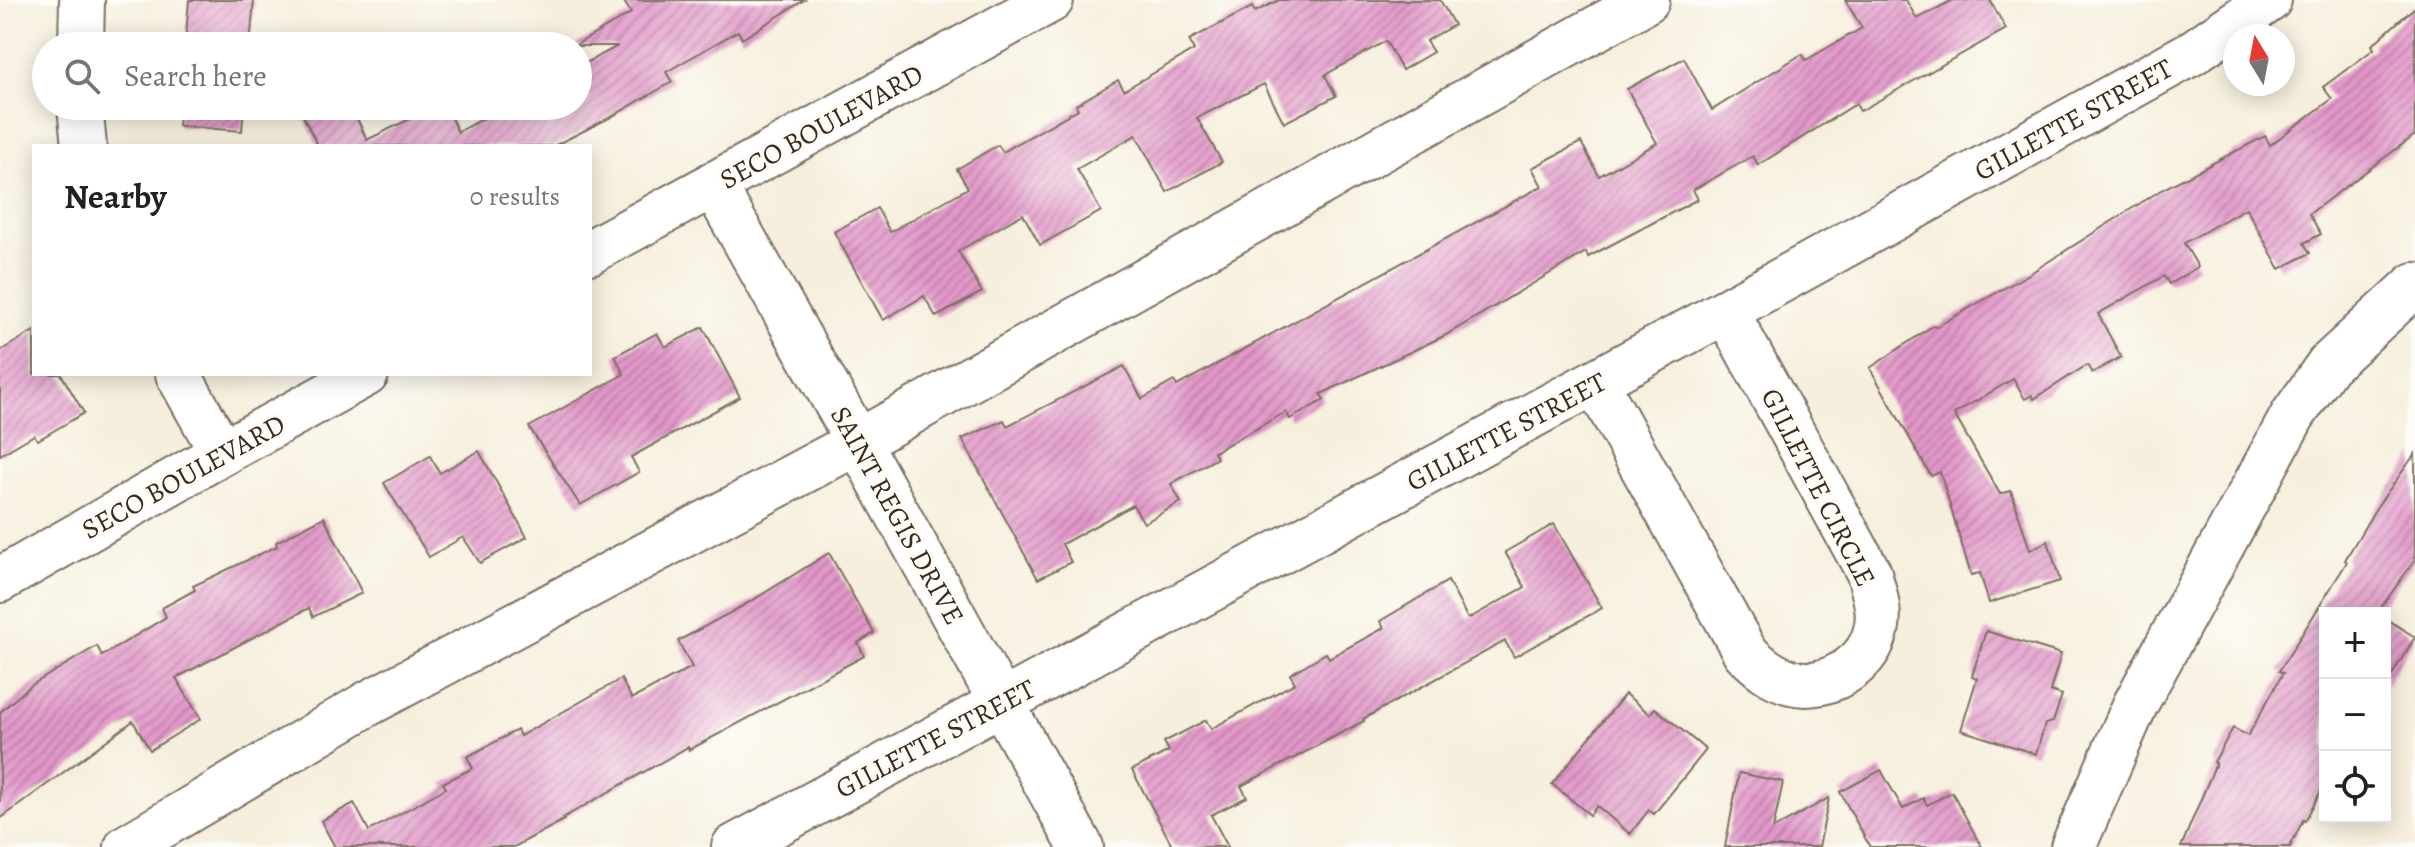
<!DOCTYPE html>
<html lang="en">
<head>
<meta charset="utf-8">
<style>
  body { margin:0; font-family:Alegreya,serif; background:#f6f6f6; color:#202124 }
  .controls { position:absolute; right:24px; bottom:24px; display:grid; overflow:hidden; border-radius:0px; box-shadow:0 4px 20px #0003 }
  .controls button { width:72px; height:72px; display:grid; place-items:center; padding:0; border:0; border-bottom:2px solid #e0e0e0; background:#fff; color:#202124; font:40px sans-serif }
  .compass { position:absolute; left:2223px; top:24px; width:72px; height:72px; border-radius:50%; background:#fff; box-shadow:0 4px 20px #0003; rotate:350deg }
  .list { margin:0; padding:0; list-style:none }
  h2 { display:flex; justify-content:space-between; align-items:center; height:104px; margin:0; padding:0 32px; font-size:34px }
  h2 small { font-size:26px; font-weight:400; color:#757577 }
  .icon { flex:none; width:44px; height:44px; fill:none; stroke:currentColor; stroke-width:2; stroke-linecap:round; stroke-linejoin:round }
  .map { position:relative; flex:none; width:2415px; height:847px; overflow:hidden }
  .search { position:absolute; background:#fff; box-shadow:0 4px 20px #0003; left:32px; top:32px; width:560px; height:88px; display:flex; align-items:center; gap:20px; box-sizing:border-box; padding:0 28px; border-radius:44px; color:#757577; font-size:30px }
  .panel { position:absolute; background:#fff; box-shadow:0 4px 20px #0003; left:32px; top:144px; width:560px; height:232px; border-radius:0px }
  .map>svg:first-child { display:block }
</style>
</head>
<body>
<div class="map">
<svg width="2415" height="847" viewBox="0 0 2415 847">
  <defs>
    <pattern id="building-hatch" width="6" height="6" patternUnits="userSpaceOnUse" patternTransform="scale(2)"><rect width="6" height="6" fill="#e298c9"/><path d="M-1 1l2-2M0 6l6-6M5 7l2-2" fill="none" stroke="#b87ca3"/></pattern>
  </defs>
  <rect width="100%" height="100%" fill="#fdfcf7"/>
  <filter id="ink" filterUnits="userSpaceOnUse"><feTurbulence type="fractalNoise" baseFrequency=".0125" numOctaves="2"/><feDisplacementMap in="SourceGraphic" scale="16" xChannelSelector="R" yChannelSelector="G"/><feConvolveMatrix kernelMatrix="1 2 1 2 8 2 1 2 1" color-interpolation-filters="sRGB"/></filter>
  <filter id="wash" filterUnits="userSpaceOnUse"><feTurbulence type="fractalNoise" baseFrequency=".006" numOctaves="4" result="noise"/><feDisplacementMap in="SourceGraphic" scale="32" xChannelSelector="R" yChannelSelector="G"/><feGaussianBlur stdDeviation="1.8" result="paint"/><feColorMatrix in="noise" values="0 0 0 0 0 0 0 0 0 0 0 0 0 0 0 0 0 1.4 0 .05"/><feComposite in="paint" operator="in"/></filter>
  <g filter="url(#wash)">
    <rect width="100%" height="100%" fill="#f6efdd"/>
    <g id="blocks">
      <!-- building -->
      <g fill="url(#building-hatch)">
        <path d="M 189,0 L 254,0 L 250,46 L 185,46 Z"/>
        <path d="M 623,0 L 804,0 L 742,39 L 738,31 L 666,72 L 672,82 L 611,117 L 554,146 L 318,146 L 298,106 L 351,106 L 367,140 L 436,106 L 445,106 L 458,132 L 506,106 L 578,106 L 578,67 L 618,46 L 574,46 L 631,13 Z"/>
        <path d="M 1279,0 L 1440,0 L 1454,25 L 1426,41 L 1433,52 L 1402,70 L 1386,41 L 1325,75 L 1336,96 L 1284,123 L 1264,84 L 1197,118 L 1222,162 L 1167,192 L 1136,135 L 1077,169 L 1101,211 L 1040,245 L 1023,214 L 958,251 L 982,292 L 936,317 L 924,296 L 883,320 L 834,232 L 877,208 L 890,232 L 968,188 L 957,169 L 998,145 L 1003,152 L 1078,109 L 1076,105 L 1118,80 L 1124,90 L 1194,50 L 1189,40 L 1252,7 L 1255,12 Z"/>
        <path d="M 1845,0 L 1906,0 L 1917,19 L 1953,0 L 1990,0 L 2006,29 L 1860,111 L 1856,104 L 1758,165 L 1753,156 L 1693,190 L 1698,199 L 1588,257 L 1586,252 L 1446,335 L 1321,394 L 1324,400 L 1290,419 L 1286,412 L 1214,452 L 1217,458 L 1171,484 L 1181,502 L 1144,523 L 1133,505 L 1062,544 L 1071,562 L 1038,579 L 962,439 L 1004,420 L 1007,426 L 1124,366 L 1142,399 L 1174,381 L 1177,386 L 1542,186 L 1532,168 L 1581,142 L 1599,176 L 1657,143 L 1627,89 L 1684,58 L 1712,110 L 1802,54 L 1806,60 L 1862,28 Z"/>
        <path d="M 2415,7 L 2415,135 L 2309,214 L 2321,234 L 2304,243 L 2310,253 L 2280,269 L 2246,208 L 2184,243 L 2198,267 L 2169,284 L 2164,276 L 2098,314 L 2121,357 L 2092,373 L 2087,365 L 2034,399 L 2032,395 L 2025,399 L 2013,379 L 1954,414 L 2000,494 L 2011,491 L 2030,550 L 2048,541 L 2060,581 L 1989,603 L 1980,573 L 1971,575 L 1940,472 L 1931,476 L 1870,368 L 1934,325 L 1936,327 L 2029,274 L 2161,190 L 2265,136 L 2270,145 L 2332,99 L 2323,87 L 2374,49 L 2372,45 Z"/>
        <path d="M 180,106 L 244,106 L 242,131 L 178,126 Z"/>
        <path d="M 703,327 L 740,397 L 631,457 L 639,472 L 580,505 L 529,427 L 624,374 L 615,356 L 657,333 L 665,347 Z"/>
        <path d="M 34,331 L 34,374 L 61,374 L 84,413 L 38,440 L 34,435 L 0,455 L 0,351 Z"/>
        <path d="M 479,451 L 527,537 L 480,563 L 463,537 L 429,557 L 384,483 L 430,456 L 440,473 Z"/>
        <path d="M 2415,454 L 2415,560 L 2377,613 L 2325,613 L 2325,783 L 2305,821 L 2303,820 L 2290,847 L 2181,847 L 2216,763 L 2214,762 L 2233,728 L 2248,736 L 2283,673 L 2279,671 L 2347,562 L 2345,560 L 2376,508 Z"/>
        <path d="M 324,517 L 362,593 L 313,617 L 309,608 L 176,678 L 201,719 L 150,750 L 133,721 L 0,819 L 0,712 L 30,686 L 97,646 L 102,656 L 166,617 L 162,608 L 195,590 L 193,586 L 277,546 L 276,542 Z"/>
        <path d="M 1554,524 L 1602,608 L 1514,657 L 1505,641 L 1363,719 L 1364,721 L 1241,786 L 1247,797 L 1211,815 L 1228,847 L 1173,847 L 1132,770 L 1169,751 L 1164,742 L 1206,720 L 1211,729 L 1295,683 L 1290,674 L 1326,653 L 1329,658 L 1384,628 L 1380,621 L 1448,581 L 1468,619 L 1525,587 L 1505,552 Z"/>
        <path d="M 829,553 L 874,633 L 858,643 L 864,656 L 689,750 L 688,747 L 563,818 L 564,820 L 514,847 L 335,847 L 321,821 L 354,803 L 369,831 L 446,788 L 443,783 L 473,768 L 467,757 L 517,730 L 520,736 L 621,679 L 632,699 L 692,667 L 678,641 L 750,602 Z"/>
        <path d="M 2385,618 L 2415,637 L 2386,685 L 2385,685 Z"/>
        <path d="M 1986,631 L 2061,654 L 2050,691 L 2062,695 L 2053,722 L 2045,724 L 2036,754 L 1961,730 L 1977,678 L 1972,676 Z"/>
        <path d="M 1625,694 L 1650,714 L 1655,708 L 1706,750 L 1654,814 L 1649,810 L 1630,834 L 1597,806 L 1590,815 L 1552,784 Z"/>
        <path d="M 1881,770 L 1903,809 L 1923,798 L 1927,805 L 1952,792 L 1982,847 L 1870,847 L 1840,792 Z"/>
        <path d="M 1739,773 L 1783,782 L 1773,829 L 1829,798 L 1819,847 L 1725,847 Z"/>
      </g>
    </g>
  </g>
  <g filter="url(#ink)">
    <use href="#blocks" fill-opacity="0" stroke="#7c6f61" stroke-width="2"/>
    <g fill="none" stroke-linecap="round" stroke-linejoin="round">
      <!-- minor casing -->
      <g stroke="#7c6f61" stroke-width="48">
        <g id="minor">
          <path d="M 81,46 L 82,0"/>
          <path d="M 80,106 L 84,146"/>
          <path d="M 713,184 L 858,442 L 1081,847"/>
          <path d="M 590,252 L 1051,0"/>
          <path d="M 178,374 L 222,453"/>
          <path d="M 1596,383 L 1745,652 C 1759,666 1772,677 1791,682 C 1825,691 1866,667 1875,634 C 1882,613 1874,593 1869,573 L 1726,311"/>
          <path d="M 0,580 L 222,453 L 366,374"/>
          <path d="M 127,847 L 367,704 L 858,442 L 1647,0"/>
          <path d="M 734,847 L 1726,311 L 2192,53 L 2269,0"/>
          <path d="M 2073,847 L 2135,705 L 2293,415 L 2328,365 L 2415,285"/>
        </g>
      </g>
      <!-- minor -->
      <use href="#minor" stroke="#fff" stroke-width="44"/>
    </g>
  </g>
  <g text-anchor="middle" stroke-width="8" stroke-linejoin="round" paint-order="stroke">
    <!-- street labels -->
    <g font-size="28" fill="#3b2a1e" stroke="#fdfcf7">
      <text transform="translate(2073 119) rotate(-29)" y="10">GILLETTE STREET</text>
      <text transform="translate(821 126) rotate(-29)" y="10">SECO BOULEVARD</text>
      <text transform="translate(1506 431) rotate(-28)" y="10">GILLETTE STREET</text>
      <text transform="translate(183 476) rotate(-29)" y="10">SECO BOULEVARD</text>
      <text transform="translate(1819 487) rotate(63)" y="10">GILLETTE CIRCLE</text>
      <text transform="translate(898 515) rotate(61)" y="10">SAINT REGIS DRIVE</text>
      <text transform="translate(935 738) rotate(-28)" y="10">GILLETTE STREET</text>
    </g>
  </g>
</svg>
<div class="controls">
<button>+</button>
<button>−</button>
<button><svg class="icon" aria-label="locate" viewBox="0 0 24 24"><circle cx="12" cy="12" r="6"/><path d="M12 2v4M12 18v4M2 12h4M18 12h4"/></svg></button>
</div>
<svg class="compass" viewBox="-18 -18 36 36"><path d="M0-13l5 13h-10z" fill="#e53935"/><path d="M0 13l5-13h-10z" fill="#757577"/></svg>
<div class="search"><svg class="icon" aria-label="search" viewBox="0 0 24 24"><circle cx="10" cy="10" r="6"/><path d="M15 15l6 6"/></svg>Search here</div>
<section class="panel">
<h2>Nearby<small>0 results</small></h2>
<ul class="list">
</ul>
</section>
</div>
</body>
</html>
